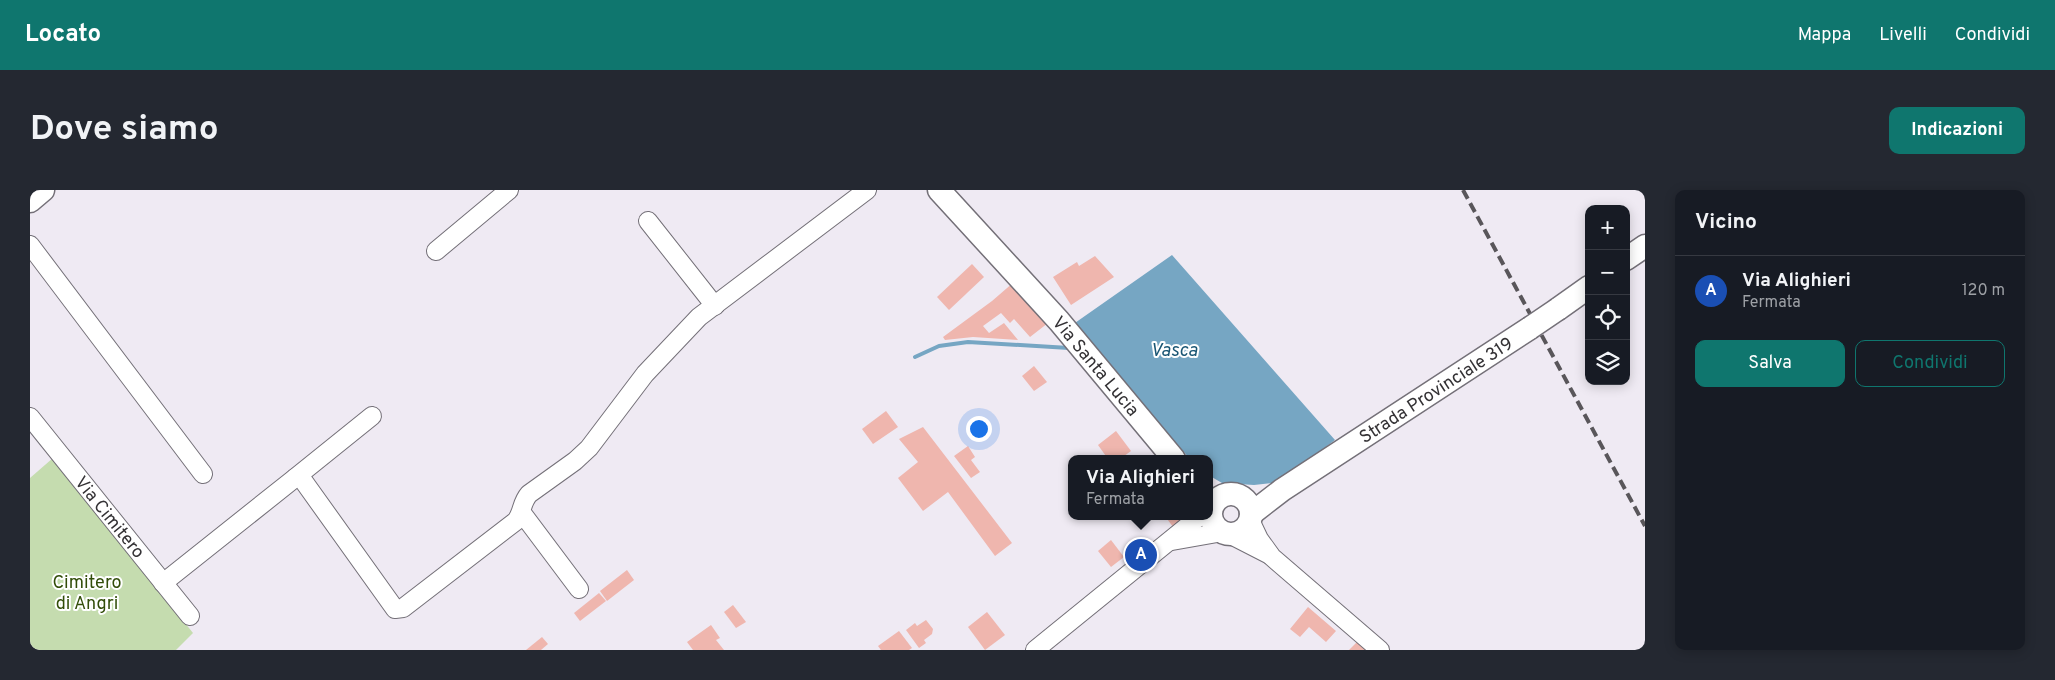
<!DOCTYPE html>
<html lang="it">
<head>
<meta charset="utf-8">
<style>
  body { margin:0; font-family:Overpass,sans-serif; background:#242831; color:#f1f3f6 }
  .controls { position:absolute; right:15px; top:15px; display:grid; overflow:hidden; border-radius:10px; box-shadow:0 2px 12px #0003 }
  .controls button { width:45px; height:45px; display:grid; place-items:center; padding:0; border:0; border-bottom:1px solid #363941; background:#171b24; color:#f1f3f6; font:25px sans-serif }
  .you { position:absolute; left:948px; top:238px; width:18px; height:18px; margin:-12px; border:4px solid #fff; border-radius:50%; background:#1a73e8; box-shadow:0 0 0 8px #1a73e833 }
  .badge { display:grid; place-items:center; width:32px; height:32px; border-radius:50%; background:#0f766e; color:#fff; font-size:16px; font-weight:700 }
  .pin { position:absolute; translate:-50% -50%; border:2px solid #fff; box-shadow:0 1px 5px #0006 }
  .popup { position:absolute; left:1038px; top:265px; width:145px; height:65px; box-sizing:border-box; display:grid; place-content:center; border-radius:10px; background:#171b24; filter:drop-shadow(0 1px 4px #0005); font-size:16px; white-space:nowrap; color:#9ea1a6 }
  .popup b { font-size:19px; color:#f1f3f6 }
  .popup::after { content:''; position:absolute; left:50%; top:100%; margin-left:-10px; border:10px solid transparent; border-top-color:#171b24 }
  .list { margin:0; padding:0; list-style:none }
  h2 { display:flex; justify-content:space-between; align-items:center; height:65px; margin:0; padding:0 20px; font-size:21px }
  h2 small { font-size:16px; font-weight:400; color:#9ea1a6 }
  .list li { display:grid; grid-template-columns:32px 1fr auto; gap:15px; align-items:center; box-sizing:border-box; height:70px; padding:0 20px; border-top:1px solid #363941 }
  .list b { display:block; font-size:19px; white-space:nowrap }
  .list p { margin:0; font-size:16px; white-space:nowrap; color:#9ea1a6 }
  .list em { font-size:16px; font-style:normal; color:#9ea1a6 }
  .actions { display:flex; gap:10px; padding:15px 20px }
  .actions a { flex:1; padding:11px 0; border:1px solid #0f766e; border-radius:10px; text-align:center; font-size:18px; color:#0f766e }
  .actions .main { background:#0f766e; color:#fff }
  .icon { flex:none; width:28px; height:28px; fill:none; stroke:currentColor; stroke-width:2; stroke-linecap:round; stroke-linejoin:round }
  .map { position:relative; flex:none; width:1615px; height:460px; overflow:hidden; border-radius:10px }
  header { display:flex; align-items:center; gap:30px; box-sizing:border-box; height:70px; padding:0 25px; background:#0f766e; color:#fff }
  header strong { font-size:24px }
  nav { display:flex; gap:28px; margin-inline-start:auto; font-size:18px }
  .intro { display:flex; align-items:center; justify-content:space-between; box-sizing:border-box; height:120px; padding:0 30px }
  h1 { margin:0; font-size:35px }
  .button { padding:12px 22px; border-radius:10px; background:#0f766e; color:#fff; font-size:18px; font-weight:700 }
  main { display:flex; gap:30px; padding:0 30px }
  aside { flex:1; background:#171b24; border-radius:10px; box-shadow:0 2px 12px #0003 }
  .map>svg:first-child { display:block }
</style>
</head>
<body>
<header>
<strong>Locato</strong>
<nav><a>Mappa</a><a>Livelli</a><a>Condividi</a></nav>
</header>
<div class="intro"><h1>Dove siamo</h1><a class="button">Indicazioni</a></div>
<main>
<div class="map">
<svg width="1615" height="460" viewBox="0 0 1615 460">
  <rect width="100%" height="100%" fill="#efeaf3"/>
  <!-- green -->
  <path fill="#c5dcaf" d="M 23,268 L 163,443 L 146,460 L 0,460 L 0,288 Z"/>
  <!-- water -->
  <path fill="#76a6c3" d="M 1142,65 L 1305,250 L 1250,292 L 1224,295 L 1192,293 L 1180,286 L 1180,269 L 1160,269 L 1042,135 Z"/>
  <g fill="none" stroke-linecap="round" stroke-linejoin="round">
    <!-- stream -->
    <path stroke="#76a6c3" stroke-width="4" d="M 885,167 L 909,156 L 938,152 L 1039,158"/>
  </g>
  <!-- building -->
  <g fill="#efb6ae">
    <path d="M 1065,66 L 1084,87 L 1041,115 L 1023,87 L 1047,72 L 1049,76 Z"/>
    <path d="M 942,74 L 954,87 L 919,120 L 907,107 Z"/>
    <path d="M 984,92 L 1018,133 L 1000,147 L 984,129 L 980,133 L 971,123 L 953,136 L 959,143 L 974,133 L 988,150 L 943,147 L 915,150 L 913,147 L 962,111 Z"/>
    <path d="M 1004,176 L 1017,192 L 1004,201 L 992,186 Z"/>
    <path d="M 856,221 L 868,237 L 843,254 L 832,239 Z"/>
    <path d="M 893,237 L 982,353 L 965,366 L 918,302 L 893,321 L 868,288 L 888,272 L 869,249 Z"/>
    <path d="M 1086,241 L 1101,261 L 1090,269 L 1078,269 L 1068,255 Z"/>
    <path d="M 938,256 L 945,267 L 941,270 L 950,282 L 941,288 L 924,266 Z"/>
    <path d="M 1135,326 L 1153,326 L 1155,328 L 1143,337 Z"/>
    <path d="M 1081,350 L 1094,367 L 1081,377 L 1068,361 Z"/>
    <path d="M 597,380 L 604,390 L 577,411 L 570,401 Z"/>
    <path d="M 569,403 L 576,411 L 550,431 L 544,423 Z"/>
    <path d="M 703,415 L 716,432 L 706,438 L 694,422 Z"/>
    <path d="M 1278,417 L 1306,441 L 1296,452 L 1279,437 L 1270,447 L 1260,439 Z"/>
    <path d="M 957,422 L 975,445 L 955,460 L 938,437 Z"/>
    <path d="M 896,430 L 903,439 L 902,444 L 894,450 L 896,453 L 889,458 L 876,440 L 885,433 L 887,436 Z"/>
    <path d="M 681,435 L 690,448 L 686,450 L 694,460 L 663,460 L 657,452 Z"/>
    <path d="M 869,441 L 882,458 L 879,460 L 851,460 L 848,456 Z"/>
    <path d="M 512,447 L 518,454 L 511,460 L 496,460 Z"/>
    <path d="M 1327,452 L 1337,460 L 1319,460 Z"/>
  </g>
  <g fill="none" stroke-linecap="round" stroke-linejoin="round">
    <!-- minor casing -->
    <g stroke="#747078" stroke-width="20">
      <g id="minor">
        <path d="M 618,31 L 685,116"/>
        <path d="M 0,55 L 173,284"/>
        <path d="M 406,61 L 479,0"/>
        <path d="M 0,227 L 160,426"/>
        <path d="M 265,288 L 342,226"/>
        <path d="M 1180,319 L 1182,317"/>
        <path d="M 492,323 L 549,399"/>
        <path d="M 1220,330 L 1229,349 L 1242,367 L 1350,460"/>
        <path d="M 1199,344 L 1240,365"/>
        <path d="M 1142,351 L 1193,342"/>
        <path d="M 133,393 L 265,288 L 272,289 L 365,419 L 373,418 L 486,331 C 493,322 491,313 499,304 L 545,271 L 559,258 L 615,184 L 669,127 L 837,0"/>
        <path d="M 1005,460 L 1170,326"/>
      </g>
    </g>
    <!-- major casing -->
    <g stroke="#747078" stroke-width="25">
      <g id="major">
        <path d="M 909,0 L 1029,131 L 1144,269"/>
        <path d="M 0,11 L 13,0"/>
        <path d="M 1596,69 L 1615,56"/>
        <path d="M 1528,119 L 1559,97"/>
        <circle cx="1201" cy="324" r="20"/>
        <path d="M 1221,324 L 1252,300 L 1500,138"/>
      </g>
    </g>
    <!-- minor -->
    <use href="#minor" stroke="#fff" stroke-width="18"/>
    <!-- major -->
    <use href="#major" stroke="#fff" stroke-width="22"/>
    <!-- rail -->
    <path stroke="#59565a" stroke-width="4" stroke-dasharray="10 5" stroke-linecap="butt" d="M 1433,0 L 1615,336"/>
    <!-- major-bridge casing -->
    <g stroke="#747078" stroke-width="25" stroke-linecap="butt">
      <path id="major-bridge" d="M 1500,138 L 1528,119"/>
    </g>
    <!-- major-bridge -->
    <use href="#major-bridge" stroke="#fff" stroke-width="22"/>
  </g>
  <g text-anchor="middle" stroke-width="4" stroke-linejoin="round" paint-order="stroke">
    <!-- street labels -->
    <g font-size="18" fill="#343235" stroke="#fff">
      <text transform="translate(1066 176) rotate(50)" y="6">Via Santa Lucia</text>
      <text transform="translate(1406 200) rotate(-33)" y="6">Strada Provinciale 319</text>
      <text transform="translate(80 327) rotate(51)" y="6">Via Cimitero</text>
    </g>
    <!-- park labels -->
    <g font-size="18" fill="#324d09" stroke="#fff">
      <text x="57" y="398">Cimitero<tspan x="57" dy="21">di Angri</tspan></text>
    </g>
    <!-- water labels -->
    <g font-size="19" font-style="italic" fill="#1a5674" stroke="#fff">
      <text x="1144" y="166">Vasca</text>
    </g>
  </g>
</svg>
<div class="controls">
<button>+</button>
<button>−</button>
<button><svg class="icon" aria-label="locate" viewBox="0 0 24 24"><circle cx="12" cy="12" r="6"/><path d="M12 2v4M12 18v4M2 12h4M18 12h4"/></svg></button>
<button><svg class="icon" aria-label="layers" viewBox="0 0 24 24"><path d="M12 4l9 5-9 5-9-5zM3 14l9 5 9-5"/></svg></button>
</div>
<div class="you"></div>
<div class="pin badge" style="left:1111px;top:365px;background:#1a4fb4">A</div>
<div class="popup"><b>Via Alighieri</b>Fermata</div>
</div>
<aside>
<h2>Vicino<small></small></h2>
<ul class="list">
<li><span class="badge" style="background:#1a4fb4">A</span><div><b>Via Alighieri</b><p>Fermata</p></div><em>120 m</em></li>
</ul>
<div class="actions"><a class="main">Salva</a><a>Condividi</a></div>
</aside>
</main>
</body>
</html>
